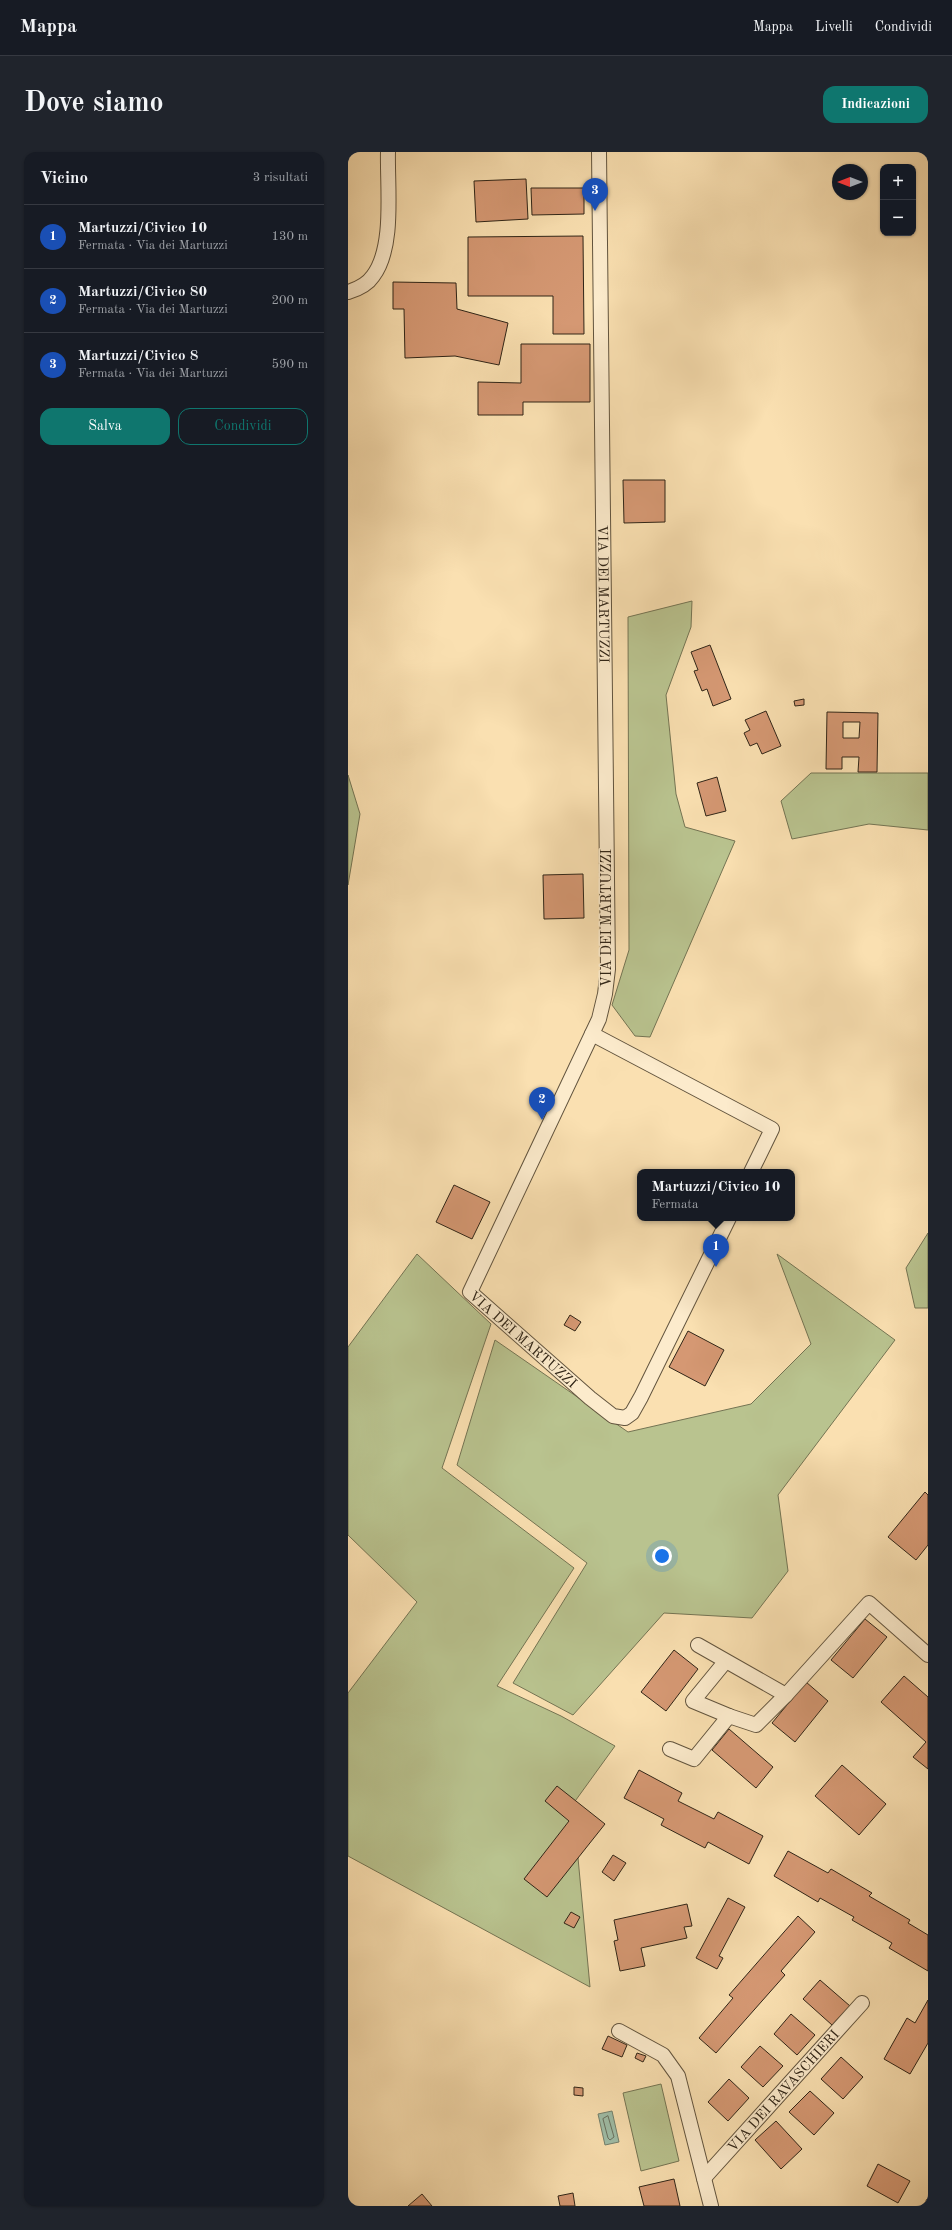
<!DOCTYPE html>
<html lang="it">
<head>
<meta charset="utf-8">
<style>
  body { margin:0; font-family:"Old Standard TT",serif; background:#20242c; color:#f1f3f6 }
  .controls { position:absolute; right:12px; top:12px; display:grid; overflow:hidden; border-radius:8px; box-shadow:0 1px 3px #0004 }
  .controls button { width:36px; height:36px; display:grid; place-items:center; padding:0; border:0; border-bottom:1px solid #363941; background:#171b24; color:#f1f3f6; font:20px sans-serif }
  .compass { position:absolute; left:484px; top:12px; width:36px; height:36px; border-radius:50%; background:#171b24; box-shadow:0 1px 3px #0004; rotate:270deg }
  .you { position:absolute; left:314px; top:1404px; width:14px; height:14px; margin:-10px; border:3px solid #fff; border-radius:50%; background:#1a73e8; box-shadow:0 0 0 6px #1a73e833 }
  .badge { display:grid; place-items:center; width:26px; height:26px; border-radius:50%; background:#0f766e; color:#fff; font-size:13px; font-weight:700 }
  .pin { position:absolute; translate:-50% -33px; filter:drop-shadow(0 1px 2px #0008) }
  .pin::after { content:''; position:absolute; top:21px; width:14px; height:12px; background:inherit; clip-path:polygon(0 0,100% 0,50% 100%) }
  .popup { position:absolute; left:289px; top:1017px; width:158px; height:52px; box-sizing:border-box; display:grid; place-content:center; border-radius:8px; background:#171b24; filter:drop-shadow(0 1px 3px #0005); font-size:13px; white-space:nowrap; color:#9ea1a6 }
  .popup b { font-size:15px; color:#f1f3f6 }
  .popup::after { content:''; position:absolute; left:50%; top:100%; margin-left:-8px; border:8px solid transparent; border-top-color:#171b24 }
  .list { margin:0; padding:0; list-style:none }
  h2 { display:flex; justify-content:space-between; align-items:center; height:52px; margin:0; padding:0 16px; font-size:17px }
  h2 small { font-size:13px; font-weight:400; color:#9ea1a6 }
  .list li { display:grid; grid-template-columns:26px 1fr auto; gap:12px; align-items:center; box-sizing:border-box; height:64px; padding:0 16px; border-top:1px solid #363941 }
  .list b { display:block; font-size:15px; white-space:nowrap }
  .list p { margin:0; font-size:13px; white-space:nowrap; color:#9ea1a6 }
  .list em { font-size:13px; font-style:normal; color:#9ea1a6 }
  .actions { display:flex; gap:8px; padding:12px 16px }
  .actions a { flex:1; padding:9px 0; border:1px solid #0f766e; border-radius:12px; text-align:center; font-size:14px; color:#0f766e }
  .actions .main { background:#0f766e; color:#fff }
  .map { position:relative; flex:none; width:580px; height:2054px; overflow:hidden; border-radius:12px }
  header { display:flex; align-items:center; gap:24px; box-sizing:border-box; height:56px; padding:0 20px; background:#171b24; border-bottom:1px solid #363941 }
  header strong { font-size:19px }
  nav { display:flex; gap:22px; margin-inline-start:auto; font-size:14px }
  .intro { display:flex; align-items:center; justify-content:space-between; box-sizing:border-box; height:96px; padding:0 24px }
  h1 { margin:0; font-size:28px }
  .button { padding:10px 18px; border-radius:12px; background:#0f766e; color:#fff; font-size:14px; font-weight:700 }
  main { display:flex; gap:24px; padding:0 24px }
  aside { flex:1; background:#171b24; border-radius:12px; box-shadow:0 1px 3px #0004 }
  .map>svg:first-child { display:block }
</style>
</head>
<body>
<header>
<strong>Mappa</strong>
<nav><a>Mappa</a><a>Livelli</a><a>Condividi</a></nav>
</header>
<div class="intro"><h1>Dove siamo</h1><a class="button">Indicazioni</a></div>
<main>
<aside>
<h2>Vicino<small>3 risultati</small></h2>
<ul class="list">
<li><span class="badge" style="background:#1a4fb4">1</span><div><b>Martuzzi/Civico 10</b><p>Fermata · Via dei Martuzzi</p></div><em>130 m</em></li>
<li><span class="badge" style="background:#1a4fb4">2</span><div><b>Martuzzi/Civico 80</b><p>Fermata · Via dei Martuzzi</p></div><em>200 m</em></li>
<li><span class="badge" style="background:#1a4fb4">3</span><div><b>Martuzzi/Civico 8</b><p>Fermata · Via dei Martuzzi</p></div><em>590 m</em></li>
</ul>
<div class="actions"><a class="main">Salva</a><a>Condividi</a></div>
</aside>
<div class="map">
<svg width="580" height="2054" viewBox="0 0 580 2054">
  <rect width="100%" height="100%" fill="#fae0b1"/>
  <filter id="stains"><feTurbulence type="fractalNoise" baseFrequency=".005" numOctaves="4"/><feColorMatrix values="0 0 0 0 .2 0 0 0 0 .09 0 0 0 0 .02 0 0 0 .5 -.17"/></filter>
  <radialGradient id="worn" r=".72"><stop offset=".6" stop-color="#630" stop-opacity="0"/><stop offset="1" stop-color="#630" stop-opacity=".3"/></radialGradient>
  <!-- green -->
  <g fill="#b9c38f" stroke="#747453">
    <path d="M 344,449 L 343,475 L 318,543 L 328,642 L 337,675 L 387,689 L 302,885 L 287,884 L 264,853 L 281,798 L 280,465 Z"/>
    <path d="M 463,621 L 580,621 L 580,678 L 521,672 L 444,687 L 433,649 Z"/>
    <path d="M 0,623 L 12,662 L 0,733 Z"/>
    <path d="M 580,1081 L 580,1156 L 567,1156 L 558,1116 Z"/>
    <path d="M 69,1102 L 143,1172 L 94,1316 L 226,1416 L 149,1534 L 213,1564 L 267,1594 L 225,1652 L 242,1835 L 0,1704 L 0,1541 L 69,1450 L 0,1383 L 0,1195 Z"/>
    <path d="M 429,1102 L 547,1188 L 430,1343 L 440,1419 L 404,1466 L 316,1461 L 225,1563 L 165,1531 L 239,1411 L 109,1313 L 147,1188 L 280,1280 L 403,1252 L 463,1192 Z"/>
    <path d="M 313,1932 L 331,2009 L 293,2019 L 275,1941 Z"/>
  </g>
  <!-- water -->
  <path fill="#9fbda7" stroke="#73806d" d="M 264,1959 L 271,1990 L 257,1993 L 250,1962 Z"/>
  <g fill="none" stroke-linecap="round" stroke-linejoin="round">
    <!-- shore -->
    <path stroke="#68715f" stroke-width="1" d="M 260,1964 L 266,1985 L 262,1988 L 260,1986 L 255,1967 Z"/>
  </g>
  <!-- building -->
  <g fill="#d59873" stroke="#302517" fill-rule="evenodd">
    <path d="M 178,27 L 180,67 L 128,70 L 126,29 Z"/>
    <path d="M 183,36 L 236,36 L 236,62 L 184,63 Z"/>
    <path d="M 235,84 L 236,182 L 205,182 L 205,144 L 120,144 L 120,85 Z"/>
    <path d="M 45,130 L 108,131 L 109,157 L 160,171 L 151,213 L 107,204 L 57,206 L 56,157 L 45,157 Z"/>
    <path d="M 173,192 L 242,192 L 242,250 L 175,250 L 175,263 L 130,263 L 130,230 L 173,231 Z"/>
    <path d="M 275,328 L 317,328 L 317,370 L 276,371 Z"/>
    <path d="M 362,493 L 383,547 L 365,554 L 359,537 L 354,539 L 346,519 L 350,518 L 343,500 Z"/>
    <path d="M 456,547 L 456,553 L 447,554 L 446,549 Z"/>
    <path d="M 418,559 L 433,594 L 414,602 L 409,591 L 402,594 L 396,581 L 402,578 L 397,568 Z"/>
    <path d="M 479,560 L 530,561 L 529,620 L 510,620 L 511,605 L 494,605 L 494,617 L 478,617 ZM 495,570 L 512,570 L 511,586 L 495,586 Z"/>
    <path d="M 369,625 L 378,659 L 358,664 L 349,631 Z"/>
    <path d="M 235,722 L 236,766 L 196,767 L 195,723 Z"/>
    <path d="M 106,1033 L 142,1050 L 124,1087 L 88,1070 Z"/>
    <path d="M 222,1163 L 233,1170 L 227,1179 L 216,1173 Z"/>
    <path d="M 340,1179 L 376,1198 L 357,1234 L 321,1215 Z"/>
    <path d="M 577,1340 L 580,1343 L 580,1393 L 568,1408 L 540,1385 Z"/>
    <path d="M 517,1467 L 539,1485 L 505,1526 L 483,1508 Z"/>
    <path d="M 326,1498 L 350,1517 L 318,1559 L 293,1540 Z"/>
    <path d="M 556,1524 L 580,1545 L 580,1617 L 565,1605 L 578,1590 L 533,1550 Z"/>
    <path d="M 458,1530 L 480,1549 L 447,1590 L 424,1571 Z"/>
    <path d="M 381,1577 L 425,1615 L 408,1636 L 364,1598 Z"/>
    <path d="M 494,1613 L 538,1652 L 511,1683 L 467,1644 Z"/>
    <path d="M 291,1618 L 334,1641 L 330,1649 L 366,1667 L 370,1660 L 415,1684 L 401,1712 L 360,1690 L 357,1696 L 313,1673 L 316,1667 L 276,1646 Z"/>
    <path d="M 209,1634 L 257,1672 L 199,1745 L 176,1727 L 221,1669 L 197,1649 Z"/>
    <path d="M 440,1699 L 480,1721 L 483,1717 L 524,1741 L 521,1744 L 562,1768 L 560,1771 L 580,1783 L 580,1819 L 541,1796 L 544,1791 L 504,1768 L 506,1765 L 472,1746 L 470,1750 L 426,1724 Z"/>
    <path d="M 265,1703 L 278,1711 L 266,1729 L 254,1720 Z"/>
    <path d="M 380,1746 L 397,1755 L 371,1804 L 375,1806 L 369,1817 L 348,1806 Z"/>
    <path d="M 339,1752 L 344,1774 L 336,1775 L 339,1786 L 293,1796 L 297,1814 L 272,1819 L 266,1789 L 270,1788 L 266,1768 Z"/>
    <path d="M 223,1760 L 232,1765 L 226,1776 L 216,1771 Z"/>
    <path d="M 450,1764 L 467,1780 L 433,1819 L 437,1823 L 368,1901 L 351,1886 L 385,1846 L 381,1843 Z"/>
    <path d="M 472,1828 L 502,1854 L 484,1873 L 455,1847 Z"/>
    <path d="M 580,1848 L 580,1891 L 562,1922 L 536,1907 L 559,1866 L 567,1871 Z"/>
    <path d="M 443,1862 L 467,1883 L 449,1903 L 426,1882 Z"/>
    <path d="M 260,1884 L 279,1893 L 274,1905 L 254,1897 Z"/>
    <path d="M 412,1894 L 435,1914 L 415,1935 L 393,1915 Z"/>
    <path d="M 289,1901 L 298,1904 L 295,1910 L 287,1906 Z"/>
    <path d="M 493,1905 L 515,1925 L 495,1947 L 473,1927 Z"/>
    <path d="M 381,1927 L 401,1946 L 380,1969 L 360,1950 Z"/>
    <path d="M 226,1935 L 235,1936 L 235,1944 L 226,1943 Z"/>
    <path d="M 462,1939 L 486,1961 L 466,1983 L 441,1960 Z"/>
    <path d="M 428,1969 L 454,1997 L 433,2017 L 407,1988 Z"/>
    <path d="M 530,2012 L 562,2029 L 550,2051 L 519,2034 Z"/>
    <path d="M 326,2027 L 332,2054 L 296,2054 L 291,2035 Z"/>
    <path d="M 225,2041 L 227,2054 L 212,2054 L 210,2044 Z"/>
    <path d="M 74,2042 L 84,2054 L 60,2054 Z"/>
    <path d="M 579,2047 L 580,2054 L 575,2054 Z"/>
  </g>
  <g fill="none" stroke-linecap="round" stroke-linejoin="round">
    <!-- minor casing -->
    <g stroke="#62543e" stroke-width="16">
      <g id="minor">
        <path id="s1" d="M 251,0 L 260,817 L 257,842 L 251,867 L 122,1140 L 242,1246 L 265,1264 L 277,1266 L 284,1261 L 293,1245 L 381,1066"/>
        <path d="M 0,140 C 10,137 19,133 25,124 C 47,95 39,35 40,0"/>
        <path d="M 244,882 L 424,977 L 403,1020"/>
        <path d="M 350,1493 L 438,1543"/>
        <path d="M 377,1510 L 345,1549 L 381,1564"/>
        <path d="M 322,1597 L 346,1607 L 381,1564 L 408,1573 L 438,1543 L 521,1451 L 580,1503"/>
        <path d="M 271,1879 L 315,1903 L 330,1924 L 363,2054"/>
        <path id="s2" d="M 356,2026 L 514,1851"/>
      </g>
    </g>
    <!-- minor -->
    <use href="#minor" stroke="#fcebcc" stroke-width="14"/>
  </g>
  <g text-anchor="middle" stroke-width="3" stroke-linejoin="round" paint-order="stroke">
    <!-- street labels -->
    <g font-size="14" fill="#302517" stroke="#fcebcc">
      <text dy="5" stroke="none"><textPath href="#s1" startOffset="442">VIA DEI MARTUZZI</textPath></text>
      <text transform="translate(258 766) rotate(-90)" y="5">VIA DEI MARTUZZI</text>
      <text dy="5" stroke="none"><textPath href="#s1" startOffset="1241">VIA DEI MARTUZZI</textPath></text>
      <text dy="5" stroke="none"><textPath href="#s2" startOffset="118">VIA DEI RAVASCHIERI</textPath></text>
    </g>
  </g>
  <rect width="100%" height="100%" filter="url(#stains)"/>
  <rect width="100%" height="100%" fill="url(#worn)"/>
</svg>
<div class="controls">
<button>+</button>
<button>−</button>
</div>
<svg class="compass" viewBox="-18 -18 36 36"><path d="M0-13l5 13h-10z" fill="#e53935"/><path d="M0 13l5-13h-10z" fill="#9ea1a6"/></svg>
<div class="you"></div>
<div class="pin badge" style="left:368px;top:1115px;background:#1a4fb4">1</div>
<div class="popup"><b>Martuzzi/Civico 10</b>Fermata</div>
<div class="pin badge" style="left:194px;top:968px;background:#1a4fb4">2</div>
<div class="pin badge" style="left:247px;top:59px;background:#1a4fb4">3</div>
</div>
</main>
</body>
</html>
